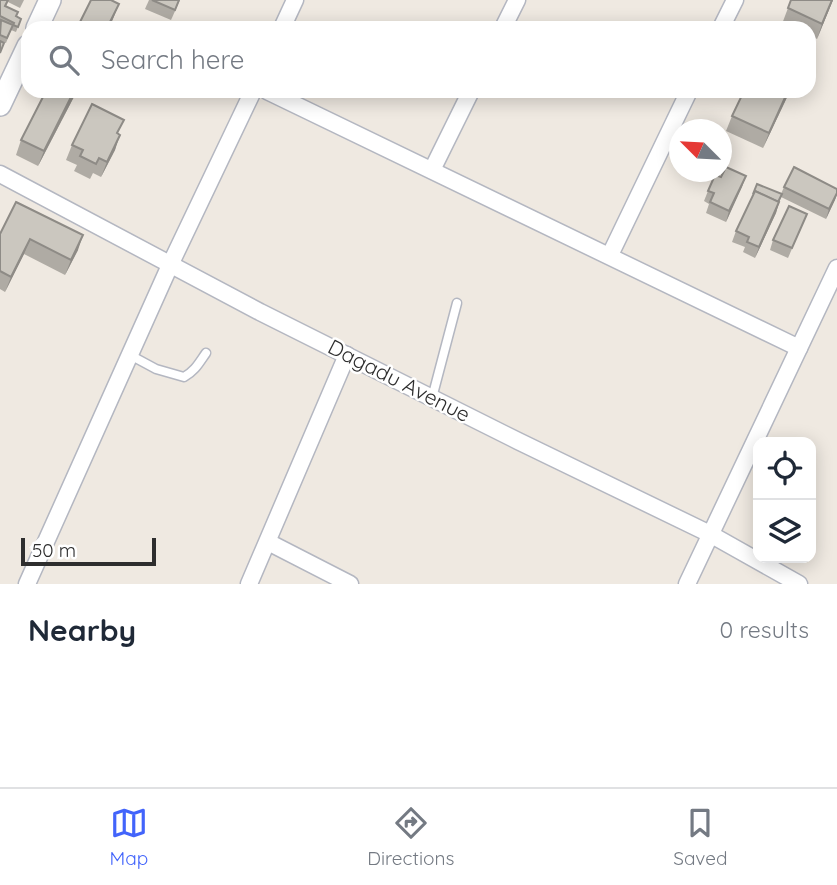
<!DOCTYPE html>
<html lang="en">
<head>
<meta charset="utf-8">
<style>
  body { margin:0; font-family:Quicksand,sans-serif; background:#f6f6f7; color:#1f2937 }
  .controls { position:absolute; right:21px; bottom:21px; display:grid; overflow:hidden; border-radius:14px; box-shadow:0 4px 18px #0003 }
  .controls button { width:63px; height:63px; display:grid; place-items:center; padding:0; border:0; border-bottom:2px solid #e0e1e3; background:#fff; color:#1f2937; font:35px sans-serif }
  .compass { position:absolute; left:669px; top:119px; width:63px; height:63px; border-radius:50%; background:#fff; box-shadow:0 4px 18px #0003; rotate:294deg }
  .scale { position:absolute; left:21px; bottom:18px; width:135px; box-sizing:border-box; padding-left:7px; border:4px solid #2e2e2e; border-top:0; font-size:19px; line-height:24px; white-space:nowrap; color:#2e2e2e; -webkit-text-stroke:5px #fff; paint-order:stroke }
  .list { margin:0; padding:0; list-style:none }
  h2 { display:flex; justify-content:space-between; align-items:center; height:91px; margin:0; padding:0 28px; font-size:30px }
  h2 small { font-size:23px; font-weight:400; color:#747a83 }
  .icon { flex:none; width:38px; height:38px; fill:none; stroke:currentColor; stroke-width:2; stroke-linecap:round; stroke-linejoin:round }
  .map { position:relative; flex:none; width:837px; height:584px; overflow:hidden }
  .search { position:absolute; background:#fff; box-shadow:0 4px 18px #0003; left:21px; right:21px; top:21px; height:77px; display:flex; align-items:center; gap:18px; box-sizing:border-box; padding:0 24px; border-radius:21px; color:#747a83; font-size:26px }
  .sheet { height:203px; background:#fff }
  nav { display:flex; justify-content:space-around; align-items:center; box-sizing:border-box; height:98px; border-top:2px solid #e0e1e3; background:#fff; font-size:19px; color:#747a83 }
  nav a { display:grid; justify-items:center; gap:4px }
  nav .on { color:#4264fb }
  .map>svg:first-child { display:block }
</style>
</head>
<body>
<div class="map">
<svg width="837" height="584" viewBox="0 0 837 584">
  <rect width="100%" height="100%" fill="#efe9e1"/>
  <g fill="none" stroke-linecap="round" stroke-linejoin="round">
    <!-- lane casing -->
    <g stroke="#b4b7c1" stroke-width="11">
      <g id="lane">
        <path d="M 130,355 L 156,369 L 184,377 C 195,371 199,363 206,353"/>
        <path d="M 432,398 L 457,303"/>
      </g>
    </g>
    <!-- street casing -->
    <g stroke="#b4b7c1" stroke-width="19">
      <g id="street">
        <path d="M 282,28 L 295,0"/>
        <path d="M 503,28 L 517,0"/>
        <path d="M 721,28 L 735,0"/>
        <path d="M 267,91 L 799,348"/>
        <path d="M 432,170 L 471,91"/>
        <path d="M 0,174 L 260,312 L 518,441 L 710,534 L 799,584"/>
        <path d="M 610,255 L 689,91"/>
        <path d="M 268,542 L 350,584"/>
        <path d="M 27,584 L 171,263 L 253,91"/>
        <path d="M 249,584 L 347,355"/>
        <path d="M 687,584 L 837,268"/>
      </g>
    </g>
    <!-- secondary casing -->
    <g stroke="#b4b7c1" stroke-width="24">
      <g id="secondary">
        <path d="M 37,28 L 50,0"/>
        <path d="M 0,105 L 28,46"/>
      </g>
    </g>
    <!-- lane -->
    <use href="#lane" stroke="#fff" stroke-width="8"/>
    <!-- street -->
    <use href="#street" stroke="#fff" stroke-width="16"/>
    <!-- secondary -->
    <use href="#secondary" stroke="#fff" stroke-width="21"/>
  </g>
  <!-- wall -->
  <g fill="#afaba4">
    <path d="M 0,0 L 24,0 L 20,8 L 8,2 L 6,6 L 16,16 L 21,19 L 16,32 L 11,30 L 6,43 L 0,41 Z"/>
    <path d="M 149,0 L 180,0 L 171,20 L 145,9 Z"/>
    <path d="M 791,0 L 833,0 L 817,39 L 809,35 L 809,28 L 793,28 L 782,24 Z"/>
    <path d="M 77,91 L 38,166 L 16,155 L 21,140 Z"/>
    <path d="M 790,91 L 763,148 L 726,131 L 732,116 L 759,95 Z"/>
    <path d="M 119,134 L 115,150 L 101,177 L 93,173 L 90,179 L 74,171 L 77,165 L 66,160 L 72,145 Z"/>
    <path d="M 746,176 L 726,222 L 706,213 L 709,204 L 704,201 L 708,191 L 721,177 Z"/>
    <path d="M 784,187 L 837,189 L 837,195 L 826,219 L 781,197 L 776,213 L 755,258 L 743,252 L 745,247 L 732,242 L 736,231 L 781,194 Z"/>
    <path d="M 16,202 L 78,250 L 65,275 L 24,254 L 5,292 L 0,289 L 0,234 Z"/>
    <path d="M 807,214 L 788,258 L 770,250 L 773,240 Z"/>
  </g>
  <!-- shaded-wall -->
  <g fill="#8e8b86">
    <path d="M 832,0 L 833,0 L 817,39 L 822,24 Z"/>
    <path d="M 119,4 L 113,19 L 109,28 L 107,28 Z"/>
    <path d="M 74,91 L 77,91 L 38,166 L 44,151 Z"/>
    <path d="M 788,91 L 790,91 L 763,148 L 769,133 Z"/>
    <path d="M 120,135 L 115,150 L 101,177 L 107,162 Z"/>
    <path d="M 746,176 L 742,187 L 726,222 L 729,211 Z"/>
    <path d="M 837,193 L 835,200 L 826,219 L 829,209 Z"/>
    <path d="M 779,202 L 776,213 L 755,258 L 759,247 Z"/>
    <path d="M 83,235 L 78,250 L 65,275 L 71,260 Z"/>
    <path d="M 30,239 L 24,254 L 5,292 L 11,277 Z"/>
  </g>
  <!-- building -->
  <g fill="#cbc7bf" stroke="#8e8b86" stroke-width="2">
    <path d="M 0,0 L 8,0 L 5,6 L 18,12 L 16,16 L 21,19 L 18,27 L 13,25 L 14,23 L 0,16 Z"/>
    <path d="M 91,0 L 111,0 L 119,4 L 107,28 L 77,28 Z"/>
    <path d="M 152,0 L 179,0 L 175,10 Z"/>
    <path d="M 791,0 L 832,0 L 822,24 L 788,8 Z"/>
    <path d="M 1,20 L 13,25 L 7,38 L 0,35 Z"/>
    <path d="M 0,41 L 4,43 L 0,53 Z"/>
    <path d="M 46,91 L 74,91 L 44,151 L 21,140 Z"/>
    <path d="M 744,91 L 751,91 L 759,95 L 761,91 L 788,91 L 769,133 L 732,116 Z"/>
    <path d="M 92,104 L 124,120 L 117,133 L 120,135 L 107,162 L 99,158 L 96,164 L 80,156 L 83,150 L 72,145 Z"/>
    <path d="M 726,167 L 746,176 L 729,211 L 710,202 L 714,193 L 708,191 L 715,175 L 721,177 Z"/>
    <path d="M 794,167 L 837,189 L 837,193 L 829,209 L 784,187 Z"/>
    <path d="M 757,184 L 782,194 L 778,202 L 755,191 L 753,194 Z"/>
    <path d="M 755,191 L 779,202 L 759,247 L 747,242 L 749,237 L 736,231 Z"/>
    <path d="M 16,202 L 83,235 L 71,260 L 30,239 L 11,277 L 0,271 L 0,234 Z"/>
    <path d="M 789,206 L 807,214 L 792,248 L 773,240 Z"/>
  </g>
  <g text-anchor="middle" stroke-width="5" stroke-linejoin="round" paint-order="stroke">
    <!-- street labels -->
    <g font-size="21" fill="#2e2e2e" stroke="#fff">
      <text transform="translate(399 381) rotate(27)" y="7">Dagadu Avenue</text>
    </g>
  </g>
</svg>
<div class="controls">
<button><svg class="icon" aria-label="locate" viewBox="0 0 24 24"><circle cx="12" cy="12" r="6"/><path d="M12 2v4M12 18v4M2 12h4M18 12h4"/></svg></button>
<button><svg class="icon" aria-label="layers" viewBox="0 0 24 24"><path d="M12 4l9 5-9 5-9-5zM3 14l9 5 9-5"/></svg></button>
</div>
<svg class="compass" viewBox="-18 -18 36 36"><path d="M0-13l5 13h-10z" fill="#e53935"/><path d="M0 13l5-13h-10z" fill="#747a83"/></svg>
<div class="scale">50 m</div>
<div class="search"><svg class="icon" aria-label="search" viewBox="0 0 24 24"><circle cx="10" cy="10" r="6"/><path d="M15 15l6 6"/></svg>Search here</div>
</div>
<section class="sheet">
<h2>Nearby<small>0 results</small></h2>
<ul class="list">
</ul>
</section>
<nav>
<a class="on"><svg class="icon" aria-label="map" viewBox="0 0 24 24"><path d="M3 6l6-2 6 2 6-2v14l-6 2-6-2-6 2zM9 4v14M15 6v14"/></svg>Map</a>
<a><svg class="icon" aria-label="directions" viewBox="0 0 24 24"><path d="M12 3l9 9-9 9-9-9zM9 14v-3h6M13 9l2 2-2 2"/></svg>Directions</a>
<a><svg class="icon" aria-label="saved" viewBox="0 0 24 24"><path d="M7 4h10v16l-5-4-5 4z"/></svg>Saved</a>
</nav>
</body>
</html>
